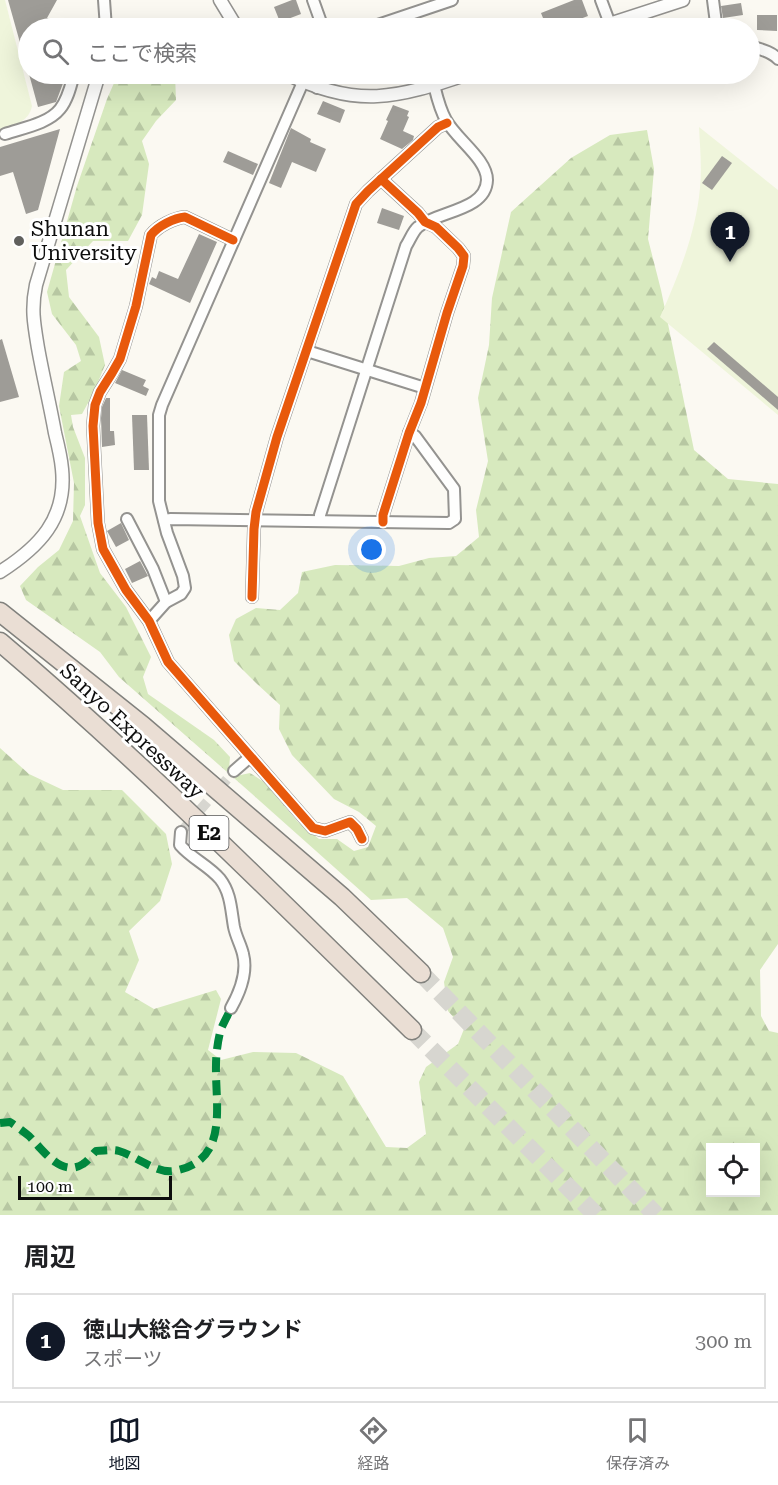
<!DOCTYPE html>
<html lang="ja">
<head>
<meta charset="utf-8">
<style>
  body { margin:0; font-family:"Roboto Serif","Noto Sans JP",serif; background:#f6f6f6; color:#202124 }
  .controls { position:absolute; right:18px; bottom:18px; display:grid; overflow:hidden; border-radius:0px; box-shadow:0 6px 24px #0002 }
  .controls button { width:54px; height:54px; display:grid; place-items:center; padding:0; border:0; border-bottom:2px solid #e0e0e0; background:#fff; color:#202124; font:30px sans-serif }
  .scale { position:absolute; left:18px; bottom:15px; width:154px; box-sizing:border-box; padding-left:6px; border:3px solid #0d0d0d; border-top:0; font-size:16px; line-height:21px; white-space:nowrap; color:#0d0d0d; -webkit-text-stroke:4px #fff; paint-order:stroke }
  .you { position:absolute; left:372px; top:550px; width:21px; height:21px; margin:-15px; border:4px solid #fff; border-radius:50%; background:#1a73e8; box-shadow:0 0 0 9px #1a73e833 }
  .badge { display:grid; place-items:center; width:39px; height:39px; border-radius:50%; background:#111827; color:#fff; font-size:20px; font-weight:700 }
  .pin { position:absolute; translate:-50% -50px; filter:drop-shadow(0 2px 3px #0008) }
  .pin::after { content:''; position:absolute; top:32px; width:21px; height:18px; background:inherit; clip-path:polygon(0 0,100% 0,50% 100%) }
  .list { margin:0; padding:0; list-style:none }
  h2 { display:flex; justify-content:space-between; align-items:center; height:78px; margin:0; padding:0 24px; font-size:26px }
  h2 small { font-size:20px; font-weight:400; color:#757577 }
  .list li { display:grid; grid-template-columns:39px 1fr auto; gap:18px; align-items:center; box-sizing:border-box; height:96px; margin:0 12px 12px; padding:0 12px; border:2px solid #e0e0e0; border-radius:0px }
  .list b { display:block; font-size:22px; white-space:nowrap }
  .list p { margin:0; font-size:20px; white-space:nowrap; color:#757577 }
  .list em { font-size:20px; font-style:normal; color:#757577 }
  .icon { flex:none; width:33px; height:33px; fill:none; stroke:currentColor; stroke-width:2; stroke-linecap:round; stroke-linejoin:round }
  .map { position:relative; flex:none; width:778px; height:1215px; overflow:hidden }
  .search { position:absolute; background:#fff; box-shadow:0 6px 24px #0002; left:18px; right:18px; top:18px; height:66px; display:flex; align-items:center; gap:15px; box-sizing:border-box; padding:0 21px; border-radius:33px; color:#757577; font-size:22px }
  .sheet { height:186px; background:#fff }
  nav { display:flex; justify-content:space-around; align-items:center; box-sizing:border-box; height:84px; border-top:2px solid #e0e0e0; background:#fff; font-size:16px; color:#757577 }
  nav a { display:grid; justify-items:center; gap:3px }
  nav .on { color:#111827 }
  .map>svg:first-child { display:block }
</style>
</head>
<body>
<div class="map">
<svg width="778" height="1215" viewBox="0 0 778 1215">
  <defs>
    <pattern id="forest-firs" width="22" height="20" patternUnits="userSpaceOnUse" patternTransform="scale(1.5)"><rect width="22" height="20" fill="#d7e9be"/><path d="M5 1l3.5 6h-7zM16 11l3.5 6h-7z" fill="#b7c7a2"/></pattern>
  </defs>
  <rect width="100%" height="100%" fill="#fbf9f2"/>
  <!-- forest -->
  <path fill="url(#forest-firs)" fill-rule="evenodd" d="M 118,74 L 175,74 L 176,100 L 156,121 L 142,141 L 149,164 L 142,215 L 128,241 L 93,241 L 66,270 L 69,297 L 99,337 L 105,365 L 94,392 L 82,414 L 71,415 L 73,427 L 85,458 L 85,505 L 80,516 L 100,573 L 126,607 L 151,657 L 143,677 L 148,694 L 214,740 L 230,757 L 229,769 L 236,776 L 250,773 L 264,782 L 298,822 L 319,839 L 337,839 L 354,851 L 368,847 L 376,826 L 359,812 L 334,799 L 292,755 L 279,729 L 280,705 L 256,683 L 234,661 L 229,635 L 236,619 L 256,608 L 280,610 L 298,593 L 302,572 L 335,565 L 399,566 L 429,558 L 456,556 L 479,537 L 476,510 L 488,461 L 478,398 L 489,345 L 492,298 L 511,212 L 571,158 L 610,135 L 647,130 L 654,169 L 648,239 L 661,290 L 694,450 L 728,479 L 778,484 L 778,944 L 760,970 L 761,1016 L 769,1031 L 778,1033 L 778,1215 L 0,1215 L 0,748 L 29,774 L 63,790 L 122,790 L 166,834 L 172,864 L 160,901 L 129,931 L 139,960 L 125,992 L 154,1009 L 216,990 L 221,999 L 208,1050 L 221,1060 L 253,1052 L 296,1053 L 343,1076 L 386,1147 L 407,1148 L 426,1134 L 419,1082 L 426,1067 L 458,1044 L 464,1029 L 448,1011 L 444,982 L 453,957 L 443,928 L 407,898 L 371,900 L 251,793 L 119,677 L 100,652 L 26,600 L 20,586 L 38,567 L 59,550 L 73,521 L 74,483 L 59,406 L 64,372 L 81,361 L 76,345 L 52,314 L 47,292 L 77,186 L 107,99 ZM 710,1148 L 756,1148 L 756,1192 L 710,1192 Z"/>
  <!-- pitch -->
  <g fill="#eff5db">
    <path d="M 0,0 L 5,0 L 32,106 C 29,122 13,126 0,129 Z"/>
    <path d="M 699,127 L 778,190 L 778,415 L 660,317 C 678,277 696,233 700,188 C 702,168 700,147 699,127 Z"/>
  </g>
  <!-- building -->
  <g fill="#9e9c97">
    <path d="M 8,0 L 57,0 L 47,18 L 66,28 L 28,28 L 28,64 L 26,64 Z"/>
    <path d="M 292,0 L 296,0 L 301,14 L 280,22 L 274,7 Z"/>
    <path d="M 574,0 L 582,0 L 588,16 L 556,28 L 547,28 L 541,13 Z"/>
    <path d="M 741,3 L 743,15 L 723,18 L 721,6 Z"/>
    <path d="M 757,15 L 777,15 L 777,31 L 757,30 Z"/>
    <path d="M 29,74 L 58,74 L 65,78 L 56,102 L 38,107 Z"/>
    <path d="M 323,101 L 345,110 L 340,123 L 317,114 Z"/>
    <path d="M 393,105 L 409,111 L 407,116 L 409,117 L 403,131 L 414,136 L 413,140 L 402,149 L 380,139 L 388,121 L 386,120 Z"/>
    <path d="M 291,128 L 311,139 L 310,142 L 326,149 L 316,172 L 292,162 L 281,188 L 269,183 Z"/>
    <path d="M 60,129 L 38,210 L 26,214 L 13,172 L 0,176 L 0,147 Z"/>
    <path d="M 228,151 L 258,164 L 253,175 L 223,162 Z"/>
    <path d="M 722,156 L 732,163 L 712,190 L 702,183 Z"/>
    <path d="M 382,208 L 404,216 L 399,230 L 377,223 Z"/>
    <path d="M 199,234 L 217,242 L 190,303 L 149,284 L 152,277 L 156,279 L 159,271 L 178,279 Z"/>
    <path d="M 2,339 L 19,397 L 0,402 L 0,340 Z"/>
    <path d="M 714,342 L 778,397 L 778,410 L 707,349 Z"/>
    <path d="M 122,370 L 146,380 L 143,386 L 149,389 L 146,396 L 115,383 Z"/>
    <path d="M 106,398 L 110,398 L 110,431 L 114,431 L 115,445 L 102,447 L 101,418 L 102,407 Z"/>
    <path d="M 132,415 L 147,415 L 149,470 L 134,470 Z"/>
    <path d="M 121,523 L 129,540 L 116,547 L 107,531 Z"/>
    <path d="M 140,561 L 148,576 L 132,583 L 125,569 Z"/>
  </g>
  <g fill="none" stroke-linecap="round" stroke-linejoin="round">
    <!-- minor-tunnel -->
    <path stroke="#d7d6d0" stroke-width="10" stroke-dasharray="10 5" stroke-linecap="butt" d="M 181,832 L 234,771"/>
    <!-- motorway-tunnel -->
    <g stroke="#d7d6d0" stroke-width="18" stroke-dasharray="18 9" stroke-linecap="butt">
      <path d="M 421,973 L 656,1215"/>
      <path d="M 412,1030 L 596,1215"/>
    </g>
    <!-- minor casing -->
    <g stroke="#949390" stroke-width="14">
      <g id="minor">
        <path d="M 104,0 L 106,28"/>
        <path d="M 313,0 L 323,28"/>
        <path d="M 601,0 L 610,24"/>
        <path d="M 713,0 L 716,23 L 719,28"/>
        <path d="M 369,28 L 452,0"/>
        <path d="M 750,46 C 759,49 771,51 778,59"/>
        <path d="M 317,88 L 322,74"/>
        <path d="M 5,134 C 22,128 48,124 60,109 C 68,99 71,85 74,74"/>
        <path d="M 381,179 L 418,213 L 425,222 L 436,227 L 458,248 L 464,256 L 463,266 L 447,313 L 421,403 L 409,433 L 383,515 L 383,522"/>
        <path d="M 233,240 L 185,217 C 174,218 158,226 151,235 L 136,306 L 120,359 L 112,373 L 100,392 L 95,405 L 93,426 L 98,523 L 103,549 L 126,590 L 149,621 L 168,662 L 313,828 L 325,831 L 350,822 L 357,829 L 362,839"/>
        <path d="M 307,351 L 425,388"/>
        <path d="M 127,519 L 153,569 L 166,602"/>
        <path d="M 164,520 L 171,519 L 449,523 L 455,519 L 454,489 L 415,436 L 409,433"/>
        <path d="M 320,521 L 320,515 L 406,246 C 410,240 413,231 418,227 C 437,211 486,211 487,180 C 487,159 456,139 446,120 C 440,110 437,97 434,85"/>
        <path d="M 252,597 L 254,529 L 256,512 L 277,437 L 356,204 L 368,191 L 438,127 L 447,123"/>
        <path d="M 149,621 L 166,602 L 181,594 L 185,588 L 183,576 L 167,533 L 159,501 L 159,415 L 162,405 L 303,82"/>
        <path d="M 234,771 L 250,757"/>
        <path d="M 181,832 L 180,845 C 192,859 208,865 220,879 C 231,893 231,910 234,927 C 236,937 241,945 243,954 C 248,973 240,992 231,1008"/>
      </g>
    </g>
    <!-- tertiary casing -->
    <g stroke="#949390" stroke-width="15">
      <g id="tertiary">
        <path d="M 220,0 L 237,28"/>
        <path d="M 597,28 L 683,0"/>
        <path d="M 287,74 C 357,109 397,98 468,74"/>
        <path d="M 0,572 C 39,547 67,519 62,469 C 61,457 58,445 55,433 C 50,405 43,376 38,348 C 34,324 31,309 36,285 L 99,74"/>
      </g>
    </g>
    <!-- motorway casing -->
    <g stroke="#81817d" stroke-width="21">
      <g id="motorway">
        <path d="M 0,612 L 143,726 L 342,897 L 421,973"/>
        <path d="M 0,642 C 144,764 277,898 412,1030"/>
      </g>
    </g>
    <!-- minor -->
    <use href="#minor" stroke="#fefefd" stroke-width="10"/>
    <!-- tertiary -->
    <use href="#tertiary" stroke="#fefefd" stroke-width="12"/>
    <!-- motorway -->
    <use href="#motorway" stroke="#eaded4" stroke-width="18"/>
    <!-- quiet -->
    <path stroke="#00873e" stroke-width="8" stroke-dasharray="15 8" stroke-linecap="butt" d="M 0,1123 L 10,1122 C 16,1126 23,1131 29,1136 C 42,1149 61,1178 83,1164 C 88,1161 92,1155 96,1151 C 104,1151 112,1149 119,1151 C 136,1156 157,1174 174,1171 C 230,1161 215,1106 216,1065 C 216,1054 218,1039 221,1029 C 224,1022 228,1015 231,1008"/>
    <!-- cycleway casing -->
    <g stroke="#fff" stroke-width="13">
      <g id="cycleway">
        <path d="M 381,179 L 418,213 L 425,222 L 436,227 L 458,248 L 464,256 L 463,266 L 447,313 L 421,403 L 409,433 L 383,515 L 383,522"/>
        <path d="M 233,240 L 185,217 C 174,218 158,226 151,235 L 136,306 L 120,359 L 112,373 L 100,392 L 95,405 L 93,426 L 98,523 L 103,549 L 126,590 L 149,621 L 168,662 L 313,828 L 325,831 L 350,822 L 357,829 L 362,839"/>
        <path d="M 252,597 L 254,529 L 256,512 L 277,437 L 356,204 L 368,191 L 438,127 L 447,123"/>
      </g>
    </g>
    <!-- cycleway -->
    <use href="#cycleway" stroke="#e8590c" stroke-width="9"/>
  </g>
  <!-- markers -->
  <circle fill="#60605d" stroke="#fff" stroke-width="2" cx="19" cy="241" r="6"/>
  <g text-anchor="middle" stroke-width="6" stroke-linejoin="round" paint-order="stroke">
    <!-- shield labels -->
    <rect fill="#fff" stroke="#565656" stroke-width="1.5" x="189.5" y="816" width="39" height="34" rx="4.5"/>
    <g font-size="20" font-weight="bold" fill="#0d0d0d">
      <text x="209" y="840">E2</text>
    </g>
    <!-- poi labels -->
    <g font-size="21" fill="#0d0d0d" stroke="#fff" text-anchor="start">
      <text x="31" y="236">Shunan<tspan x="31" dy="24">University</tspan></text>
    </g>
    <!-- street labels -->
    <g font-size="21" fill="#0d0d0d" stroke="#fff">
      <text transform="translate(132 731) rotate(43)" y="7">Sanyo Expressway</text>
    </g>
  </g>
</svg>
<div class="controls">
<button><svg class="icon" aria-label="locate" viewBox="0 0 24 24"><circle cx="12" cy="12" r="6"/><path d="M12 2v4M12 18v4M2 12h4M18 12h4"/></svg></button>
</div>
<div class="scale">100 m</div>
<div class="you"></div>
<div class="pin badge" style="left:730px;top:262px">1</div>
<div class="search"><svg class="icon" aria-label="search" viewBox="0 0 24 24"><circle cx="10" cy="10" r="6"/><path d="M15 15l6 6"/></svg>ここで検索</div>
</div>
<section class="sheet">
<h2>周辺<small></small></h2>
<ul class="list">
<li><span class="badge">1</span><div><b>徳山大総合グラウンド</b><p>スポーツ</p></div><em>300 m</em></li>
</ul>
</section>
<nav>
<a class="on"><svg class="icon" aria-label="map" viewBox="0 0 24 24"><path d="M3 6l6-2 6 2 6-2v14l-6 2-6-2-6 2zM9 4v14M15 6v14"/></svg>地図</a>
<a><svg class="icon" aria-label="directions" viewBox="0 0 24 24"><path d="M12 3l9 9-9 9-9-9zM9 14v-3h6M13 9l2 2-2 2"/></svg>経路</a>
<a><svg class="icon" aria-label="saved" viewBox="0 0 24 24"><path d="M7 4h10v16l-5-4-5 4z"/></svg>保存済み</a>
</nav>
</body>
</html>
